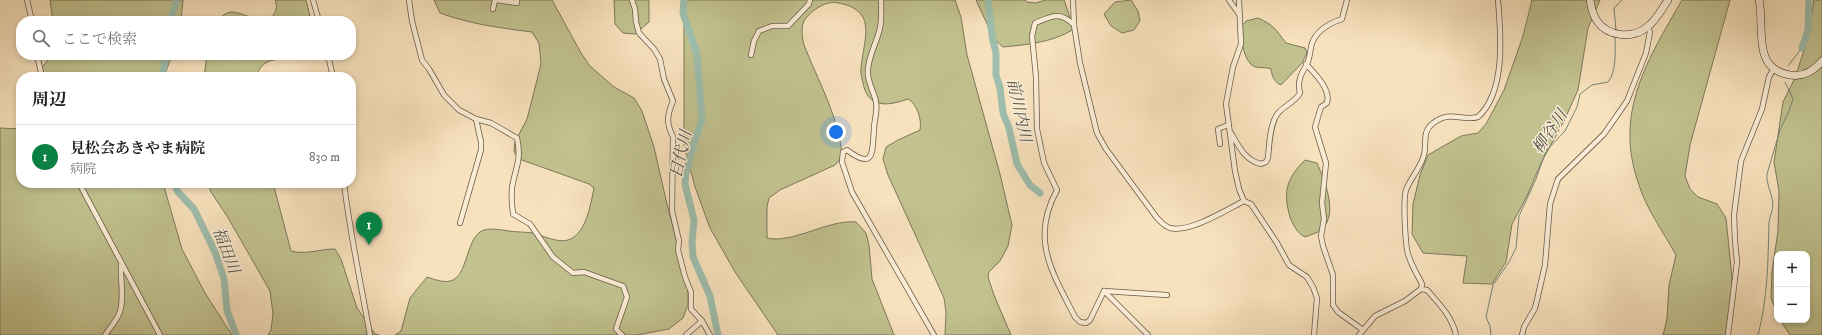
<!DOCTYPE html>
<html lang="ja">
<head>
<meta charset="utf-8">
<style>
  body { margin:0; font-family:"IM FELL DW Pica","Noto Serif JP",serif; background:#f2f2f2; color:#222 }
  .controls { position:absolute; right:12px; bottom:12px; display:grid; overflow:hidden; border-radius:8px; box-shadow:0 2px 6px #0003 }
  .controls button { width:36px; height:36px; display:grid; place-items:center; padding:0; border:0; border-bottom:1px solid #e0e0e0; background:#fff; color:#222; font:20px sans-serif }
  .you { position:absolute; left:836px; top:132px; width:14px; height:14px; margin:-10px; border:3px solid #fff; border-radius:50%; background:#1a73e8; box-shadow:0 0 0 6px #1a73e833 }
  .badge { display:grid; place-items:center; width:26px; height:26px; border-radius:50%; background:#0b8043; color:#fff; font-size:13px; font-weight:700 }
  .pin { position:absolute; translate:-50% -33px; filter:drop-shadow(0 1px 2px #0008) }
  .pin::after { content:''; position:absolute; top:21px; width:14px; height:12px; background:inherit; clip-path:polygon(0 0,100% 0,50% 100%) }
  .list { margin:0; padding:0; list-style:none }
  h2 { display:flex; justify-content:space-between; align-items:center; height:52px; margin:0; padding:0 16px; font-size:17px }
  h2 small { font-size:13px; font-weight:400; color:#767676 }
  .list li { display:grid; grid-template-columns:26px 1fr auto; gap:12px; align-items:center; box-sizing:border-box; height:64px; padding:0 16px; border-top:1px solid #e0e0e0 }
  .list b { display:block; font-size:15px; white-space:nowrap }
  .list p { margin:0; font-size:13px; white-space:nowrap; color:#767676 }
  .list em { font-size:13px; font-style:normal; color:#767676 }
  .icon { flex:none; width:22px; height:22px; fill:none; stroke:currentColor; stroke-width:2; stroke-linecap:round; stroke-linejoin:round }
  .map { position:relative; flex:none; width:1822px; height:335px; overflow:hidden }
  .search { position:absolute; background:#fff; box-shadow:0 2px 6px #0003; left:16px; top:16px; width:340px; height:44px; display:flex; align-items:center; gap:10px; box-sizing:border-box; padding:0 14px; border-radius:16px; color:#767676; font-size:15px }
  .panel { position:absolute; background:#fff; box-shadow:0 2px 6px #0003; left:16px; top:72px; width:340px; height:116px; border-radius:16px }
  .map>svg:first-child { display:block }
</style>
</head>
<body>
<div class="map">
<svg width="1822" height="335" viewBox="0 0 1822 335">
  <rect width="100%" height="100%" fill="#f8e2be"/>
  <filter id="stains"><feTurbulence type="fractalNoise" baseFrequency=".005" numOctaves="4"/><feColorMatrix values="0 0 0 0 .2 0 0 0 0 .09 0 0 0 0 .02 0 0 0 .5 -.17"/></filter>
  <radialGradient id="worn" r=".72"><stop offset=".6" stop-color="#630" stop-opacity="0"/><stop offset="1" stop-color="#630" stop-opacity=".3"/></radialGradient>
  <!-- green -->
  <g fill="#c1c28f" stroke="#7d785a">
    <path d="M 50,0 L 183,0 L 181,21 L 53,21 Z"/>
    <path d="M 275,0 L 306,0 L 311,21 L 217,21 C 220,17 227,12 232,12 C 245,12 268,30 275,12 C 277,7 277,5 275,0 Z"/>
    <path d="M 434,0 L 552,0 L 581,53 L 590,66 L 614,87 L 634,98 L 642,111 L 654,147 L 666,200 L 688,284 L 688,305 L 683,318 L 669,329 L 637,335 L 395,335 L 401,331 L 410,298 L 427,277 C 433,279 444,283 450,281 C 469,277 465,236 484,230 C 490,228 502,230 509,231 C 516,232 525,232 533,233 C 543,236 558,243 568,240 C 586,235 591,203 594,188 L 589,184 L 519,159 L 514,152 L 515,142 L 527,119 L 541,64 L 539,43 L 532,32 C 500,28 470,24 440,13 Z"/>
    <path d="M 614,0 L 649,0 L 649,22 L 635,34 L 623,33 L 615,24 Z"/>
    <path d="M 682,0 L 955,0 L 961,17 L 967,55 L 1000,174 L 1012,225 L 1008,246 L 1000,261 L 989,272 L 988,277 L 994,295 L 1011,335 L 945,335 L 946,312 L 944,298 L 888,175 L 883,159 L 886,147 L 898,140 L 920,130 C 922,119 917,104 908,99 C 888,106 868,109 863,83 C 862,78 860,72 861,68 C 864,38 878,10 838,3 C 826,0 813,10 806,18 C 800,25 802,37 804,45 C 817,78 841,122 842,157 L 835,165 L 780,190 L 769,198 L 767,207 L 767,238 C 793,244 829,219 856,222 L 866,233 L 869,245 L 872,279 L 894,335 L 778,335 L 735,272 L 710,228 L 695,187 L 684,145 L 684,14 Z"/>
    <path d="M 976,0 L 1025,0 L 1027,2 L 1036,3 L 1045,0 L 1064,0 L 1074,29 C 1054,42 1026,45 1003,47 L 994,39 Z"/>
    <path d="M 1131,0 L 1138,11 L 1140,21 L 1134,30 L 1122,33 L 1111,26 L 1104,14 L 1115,2 Z"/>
    <path d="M 1532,0 L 1600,0 L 1588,28 L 1578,90 L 1564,121 L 1541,163 L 1527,196 L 1512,224 L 1506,262 L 1492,284 L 1463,283 L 1467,256 L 1423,253 L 1412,234 L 1413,204 L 1420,175 L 1428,155 L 1461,136 L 1478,133 L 1486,124 L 1504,90 L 1523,36 Z"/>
    <path d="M 1682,0 L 1730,0 L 1690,145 L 1685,176 L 1690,189 L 1698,197 L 1717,204 L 1726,218 L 1732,278 L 1730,335 L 1663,335 L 1667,319 L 1669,285 L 1676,255 C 1663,231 1646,209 1638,182 C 1614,112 1648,59 1682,0 Z"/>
    <path d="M 1814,0 L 1822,0 L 1822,335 L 1790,335 L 1780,320 L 1807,320 L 1807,254 L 1777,254 L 1777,313 L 1771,298 L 1772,272 L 1778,231 L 1779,191 L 1774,162 L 1783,102 L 1795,78 L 1808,38 Z"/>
    <path d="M 1258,18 C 1274,25 1276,30 1286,43 L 1305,48 L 1307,53 L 1302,63 L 1281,85 C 1274,82 1272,76 1271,69 C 1266,67 1260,68 1255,67 C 1243,62 1242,39 1239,29 L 1246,21 Z"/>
    <path d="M 51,55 L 172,55 L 164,77 L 39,77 L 42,68 Z"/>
    <path d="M 207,55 L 319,55 L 319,56 C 300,67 265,46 256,77 L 204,77 Z"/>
    <path d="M 0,128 L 21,129 L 21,183 L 163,183 L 182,249 L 205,293 L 232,335 L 0,335 Z"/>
    <path d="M 1305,160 L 1317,163 C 1324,180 1339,213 1322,229 C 1318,233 1310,235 1305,237 C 1297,233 1293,225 1290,217 C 1283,192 1286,179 1305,160 Z"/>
    <path d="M 208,183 L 273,183 L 291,251 C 306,255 320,249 335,249 L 341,259 L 357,308 L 375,334 L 379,335 L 268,335 L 271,330 L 273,314 L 270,291 L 227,216 L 211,192 Z"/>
  </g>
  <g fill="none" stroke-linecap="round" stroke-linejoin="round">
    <!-- stream -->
    <g stroke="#768476" stroke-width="1">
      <path d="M 1616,30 L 1614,8 L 1622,0"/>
      <path d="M 1788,66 L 1802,48"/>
      <path d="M 1491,335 L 1490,326 L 1486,317 L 1493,285 L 1509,262 L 1516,248 L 1519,216 L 1536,179 L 1546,151 L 1565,131 L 1577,107 L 1580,94 L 1592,85 L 1608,82 C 1617,71 1615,50 1615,36"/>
      <path d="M 1758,335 C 1768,298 1768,260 1769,222 C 1770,216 1773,210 1773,204 C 1772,193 1766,184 1767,174 L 1780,130 L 1789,111 L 1793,99 L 1785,82"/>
    </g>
    <!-- river -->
    <g stroke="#9ebead" stroke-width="7">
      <path d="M 684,0 L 683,13 L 697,54 L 702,120 L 695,140 L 686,173 L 685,184 L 694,220 L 692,242 L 693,257 L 710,296 L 718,335"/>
      <path d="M 988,0 L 992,36 L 996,53 L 996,75 L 1000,88 L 1003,113 L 1009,128 L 1017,164 L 1030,185 L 1040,193"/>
      <path d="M 170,21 L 177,0"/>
      <path d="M 1802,48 L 1808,30 L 1809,0"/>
      <path d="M 162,77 L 166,55"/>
      <path d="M 174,183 L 178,192 L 194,209 L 215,252 L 224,279 L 227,310 L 236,335"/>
    </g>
    <!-- street casing -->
    <g stroke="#695a4a" stroke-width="6">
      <g id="street">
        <path d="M 27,0 L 32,21"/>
        <path d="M 313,0 L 319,21"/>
        <path d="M 409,0 L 412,21 L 422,60 L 429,69 L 444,95 L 459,110 L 476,119 L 491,123 L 517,138 C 522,161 515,168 512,188 C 511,197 512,206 513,214 L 530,224 L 553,257 L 573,273 L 584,272 L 623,286 L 627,297 L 616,329 L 622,335"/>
        <path d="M 496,0 L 517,3 L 517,0"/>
        <path d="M 632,0 L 635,9 L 636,22 L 639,33 L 654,49 L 660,59 L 664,79 L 673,101 C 667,115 666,123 673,137 L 672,211 L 679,241 L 678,250 L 685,277 L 691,292 L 691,309 L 702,321 L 710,335"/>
        <path d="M 881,0 C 881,9 882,19 880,28 C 877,42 869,55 868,69 C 866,80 874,91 876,102 C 878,111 874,120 874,129 C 872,152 875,171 847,150 L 843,152 L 842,162 L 852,192 L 934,335"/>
        <path d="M 1073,0 L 1074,25 L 1080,63 L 1097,133 L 1106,149 L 1157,218 C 1161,222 1164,226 1170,228 C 1190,233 1226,210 1244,201"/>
        <path d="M 1229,0 L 1239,14"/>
        <path d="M 1239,0 L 1241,44 L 1233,67 L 1226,104 L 1235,171 L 1239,189 L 1244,201 L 1251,204 L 1277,243 L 1289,265 L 1307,277 L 1313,287 L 1317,298 L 1314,335"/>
        <path d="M 493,9 L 495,0"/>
        <path d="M 1074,25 C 1060,11 1052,16 1035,23 L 1032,36 L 1036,77 L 1037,129 L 1044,163 L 1057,190 C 1030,239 1052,272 1075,317 L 1080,322 L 1086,323 L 1090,320 L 1104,291"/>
        <path d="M 37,55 L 42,77"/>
        <path d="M 328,55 L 333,77"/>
        <path d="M 751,55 L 754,41 L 759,31 L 772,26 L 788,26 L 809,4 L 810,0"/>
        <path d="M 1306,64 C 1315,74 1331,89 1327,103 L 1321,107 L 1315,127 L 1326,163 L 1322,203 L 1324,219 L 1321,236 L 1323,246 L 1333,275 L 1333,305 L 1338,312 L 1363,330"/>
        <path d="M 1231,133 C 1239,147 1245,160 1261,164 L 1266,162 L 1268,158 C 1269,146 1270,121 1279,112 C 1286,105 1296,101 1300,93 C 1297,81 1301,74 1307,64 C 1310,58 1310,50 1312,43 C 1317,30 1330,23 1342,19 L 1347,0"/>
        <path d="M 1220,144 L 1218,129 L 1228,125"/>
        <path d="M 79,183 L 160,335"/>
        <path d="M 344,183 C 350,234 361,284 370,335"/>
        <path d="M 460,223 L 481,150 L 481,142 L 476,119"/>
        <path d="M 1421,289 L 1422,284 C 1418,276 1412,266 1409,257 C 1405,249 1403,199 1406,190 C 1410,179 1419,170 1423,158 C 1428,146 1421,133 1432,124 C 1451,109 1460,122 1478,117 C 1506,92 1501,34 1498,0"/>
        <path d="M 1104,291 L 1167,295"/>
        <path d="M 1104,291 L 1148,335"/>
        <path d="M 105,335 C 110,328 116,321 119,314 C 125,302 120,279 121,265"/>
        <path d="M 686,335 L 702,321"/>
        <path d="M 1359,335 L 1375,316 L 1405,301 L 1421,289 L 1427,290 C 1439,304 1452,316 1456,335"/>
        <path d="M 1522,335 L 1524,327 L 1535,308 L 1537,300 L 1545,265 L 1550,204 L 1558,179 L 1604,134 L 1627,101 L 1646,53 L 1650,32 L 1648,27"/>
        <path d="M 1728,335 L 1737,262 L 1735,241 L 1734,215 L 1741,161 L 1762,109 L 1769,77 L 1774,68"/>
      </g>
    </g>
    <!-- secondary casing -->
    <g stroke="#392d24" stroke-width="8">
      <g id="secondary">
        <path d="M 1590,0 C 1591,7 1593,15 1597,21 C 1608,37 1633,39 1647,27 C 1656,21 1662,9 1668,0"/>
        <path d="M 1759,0 C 1765,26 1751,69 1790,75 C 1803,77 1814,71 1822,61"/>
      </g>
    </g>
    <!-- street -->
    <use href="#street" stroke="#faecd5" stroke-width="4.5"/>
    <!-- secondary -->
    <use href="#secondary" stroke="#faecd5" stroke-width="7"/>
  </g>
  <g text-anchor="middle" stroke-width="3" stroke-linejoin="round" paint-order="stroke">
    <!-- water labels -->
    <g font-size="16" font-style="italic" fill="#525146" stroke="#faecd5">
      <text transform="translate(1020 110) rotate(78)" y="6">前川内川</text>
      <text transform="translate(1549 131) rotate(-56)" y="6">柳谷川</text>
      <text transform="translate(680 154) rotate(-77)" y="6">目代川</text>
      <text transform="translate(227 250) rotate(69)" y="6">福田川</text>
    </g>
  </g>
  <rect width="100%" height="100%" filter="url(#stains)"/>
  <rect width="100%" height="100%" fill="url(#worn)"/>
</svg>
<div class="controls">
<button>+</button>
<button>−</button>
</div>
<div class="you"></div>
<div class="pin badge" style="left:369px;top:245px">1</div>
<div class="search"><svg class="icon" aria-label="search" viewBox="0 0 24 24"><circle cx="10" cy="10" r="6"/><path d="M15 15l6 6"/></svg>ここで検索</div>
<section class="panel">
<h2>周辺<small></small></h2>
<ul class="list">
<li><span class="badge">1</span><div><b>見松会あきやま病院</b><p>病院</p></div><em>830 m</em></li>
</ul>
</section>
</div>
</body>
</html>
